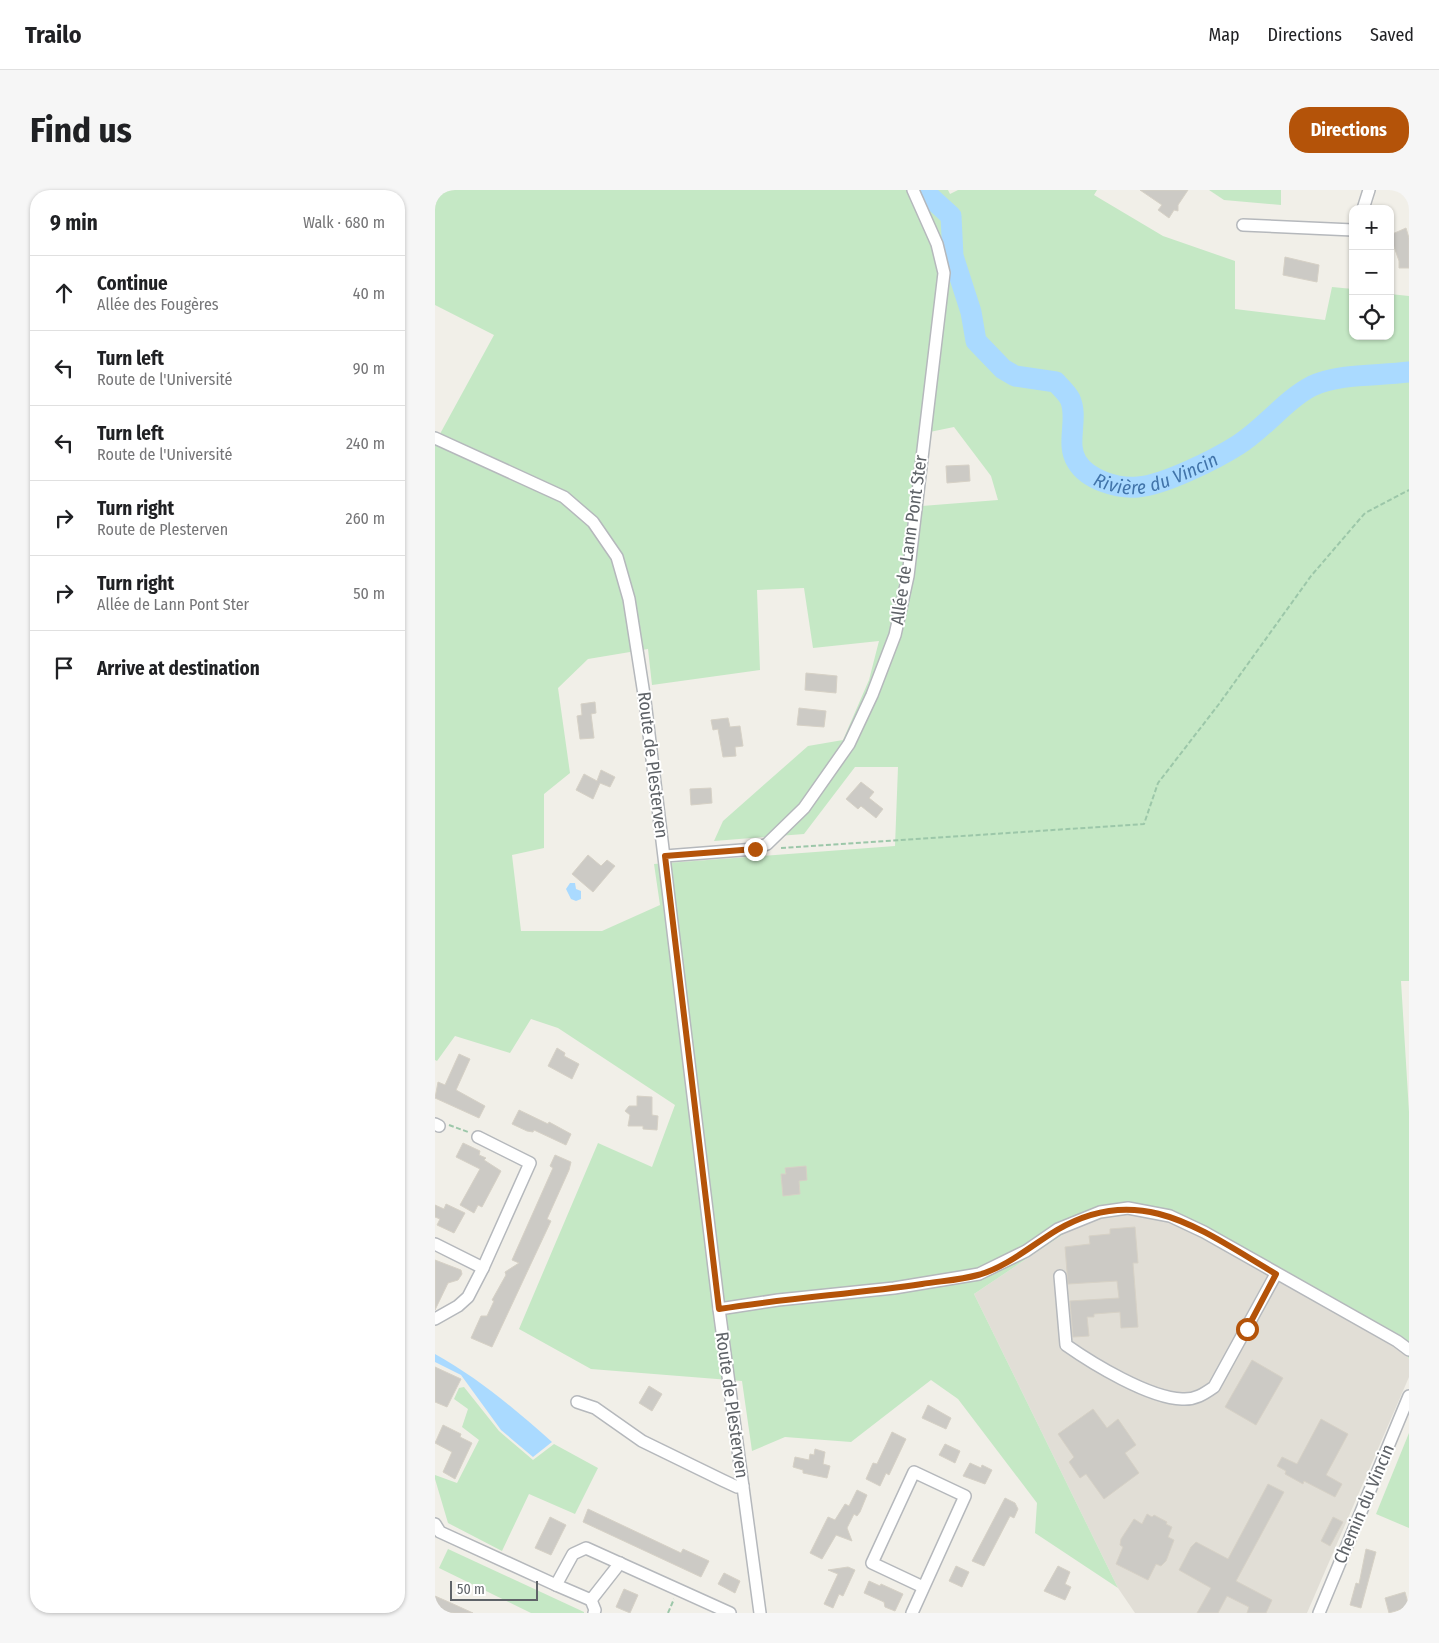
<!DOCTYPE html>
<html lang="en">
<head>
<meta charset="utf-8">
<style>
  body { margin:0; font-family:"Fira Sans Condensed",sans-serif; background:#f6f6f6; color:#202124 }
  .controls { position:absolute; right:15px; top:15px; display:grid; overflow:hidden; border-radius:10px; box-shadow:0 1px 4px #0004 }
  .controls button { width:45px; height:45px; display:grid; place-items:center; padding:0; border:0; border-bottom:1px solid #e0e0e0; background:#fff; color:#202124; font:25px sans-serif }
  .scale { position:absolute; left:15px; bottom:12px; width:88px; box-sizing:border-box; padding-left:5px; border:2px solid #5f6368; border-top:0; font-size:14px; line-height:18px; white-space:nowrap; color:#5f6368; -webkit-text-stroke:4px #fff; paint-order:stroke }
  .stop { position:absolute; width:15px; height:15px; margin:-11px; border:4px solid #b45309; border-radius:50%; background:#fff }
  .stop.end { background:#b45309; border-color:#fff; box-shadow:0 1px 5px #0008 }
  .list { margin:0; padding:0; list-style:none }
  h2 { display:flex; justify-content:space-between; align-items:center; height:65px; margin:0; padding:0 20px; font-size:21px }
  h2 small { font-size:16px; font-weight:400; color:#757577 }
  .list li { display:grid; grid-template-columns:32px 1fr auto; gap:15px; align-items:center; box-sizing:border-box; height:75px; padding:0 20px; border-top:1px solid #e0e0e0 }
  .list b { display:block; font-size:19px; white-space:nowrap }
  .list p { margin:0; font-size:16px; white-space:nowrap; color:#757577 }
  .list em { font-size:16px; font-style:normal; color:#757577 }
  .icon { flex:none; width:28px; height:28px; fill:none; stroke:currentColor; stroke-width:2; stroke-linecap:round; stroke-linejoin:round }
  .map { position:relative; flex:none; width:974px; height:1423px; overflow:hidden; border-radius:20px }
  header { display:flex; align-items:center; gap:30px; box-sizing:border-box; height:70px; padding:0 25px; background:#fff; border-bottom:1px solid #e0e0e0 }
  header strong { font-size:24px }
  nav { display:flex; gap:28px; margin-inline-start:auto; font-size:18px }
  .intro { display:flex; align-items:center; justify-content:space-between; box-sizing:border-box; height:120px; padding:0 30px }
  h1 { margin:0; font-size:35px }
  .button { padding:12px 22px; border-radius:20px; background:#b45309; color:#fff; font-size:18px; font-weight:700 }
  main { display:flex; gap:30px; padding:0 30px }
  aside { flex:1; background:#fff; border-radius:20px; box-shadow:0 1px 4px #0004 }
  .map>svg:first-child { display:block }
</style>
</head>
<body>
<header>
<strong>Trailo</strong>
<nav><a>Map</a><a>Directions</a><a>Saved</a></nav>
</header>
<div class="intro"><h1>Find us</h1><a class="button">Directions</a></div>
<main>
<aside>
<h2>9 min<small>Walk · 680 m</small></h2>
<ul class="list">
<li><svg class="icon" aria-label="ahead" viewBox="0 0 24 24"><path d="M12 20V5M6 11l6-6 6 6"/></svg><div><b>Continue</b><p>Allée des Fougères</p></div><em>40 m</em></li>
<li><svg class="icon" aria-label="left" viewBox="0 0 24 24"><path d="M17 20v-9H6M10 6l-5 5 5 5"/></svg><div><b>Turn left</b><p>Route de l'Université</p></div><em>90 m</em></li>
<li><svg class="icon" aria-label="left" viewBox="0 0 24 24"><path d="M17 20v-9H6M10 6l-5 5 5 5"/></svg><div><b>Turn left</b><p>Route de l'Université</p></div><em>240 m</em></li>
<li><svg class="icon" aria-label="right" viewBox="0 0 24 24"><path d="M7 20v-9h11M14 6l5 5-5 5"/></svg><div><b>Turn right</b><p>Route de Plesterven</p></div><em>260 m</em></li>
<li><svg class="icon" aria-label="right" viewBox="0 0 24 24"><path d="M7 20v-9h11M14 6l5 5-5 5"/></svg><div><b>Turn right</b><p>Allée de Lann Pont Ster</p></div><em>50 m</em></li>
<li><svg class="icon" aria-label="arrive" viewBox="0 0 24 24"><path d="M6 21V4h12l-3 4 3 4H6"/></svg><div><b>Arrive at destination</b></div></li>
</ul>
</aside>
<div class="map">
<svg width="974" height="1423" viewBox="0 0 974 1423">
  <rect width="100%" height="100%" fill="#f1efe8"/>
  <!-- education -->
  <path fill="#e1ded6" d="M 695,1023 L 742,1033 L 852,1091 L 971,1163 L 974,1169 L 974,1187 L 872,1423 L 700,1423 L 683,1398 L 539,1104 L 639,1037 L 667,1027 Z"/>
  <!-- green -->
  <g fill="#c5e8c5" fill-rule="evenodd">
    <path d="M 0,0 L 513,0 L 515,4 L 523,0 L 662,0 L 659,5 L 728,46 L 800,71 L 800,119 L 890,130 L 897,97 L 918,99 L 918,146 L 955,146 L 955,104 L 974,106 L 974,791 L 966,791 L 974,922 L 974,1169 L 971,1163 L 852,1091 L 742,1033 L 695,1023 L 667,1027 L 639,1037 L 539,1104 L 683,1398 L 600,1343 L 602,1313 L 523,1209 L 496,1190 L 416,1252 L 350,1247 L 317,1261 L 307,1191 L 156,1179 L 84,1139 L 163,953 L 217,977 L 240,915 L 123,838 L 96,829 L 75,863 L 20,846 L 2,871 L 0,870 L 0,253 L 59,145 L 0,115 ZM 519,237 L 556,286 L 563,310 L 474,317 L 485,244 ZM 369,398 L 378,458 L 444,451 L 434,490 L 408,550 L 373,556 L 288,631 L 279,651 L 369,644 L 420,577 L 463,577 L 460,656 L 219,674 L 225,715 L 167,741 L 86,741 L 77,665 L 109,658 L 109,604 L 135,583 L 123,498 L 153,469 L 213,459 L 217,495 L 325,480 L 322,400 Z"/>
    <path d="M 774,0 L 846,0 L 846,15 L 789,10 Z"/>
    <path d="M 29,1197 L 64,1241 L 98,1270 L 119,1254 L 163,1278 L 140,1324 L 94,1304 L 67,1361 L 13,1333 L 0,1289 L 0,1285 L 22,1293 L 44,1250 L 27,1237 L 33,1219 L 19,1209 L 24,1198 Z"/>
    <path d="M 974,1243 L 974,1338 L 941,1324 Z"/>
    <path d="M 13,1359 L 149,1422 L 149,1423 L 96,1423 L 4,1378 Z"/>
  </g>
  <!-- water -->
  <g fill="#aadaff">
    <path d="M 135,693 L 140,693 L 141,699 L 146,701 L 146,709 L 141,711 L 136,709 L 131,699 Z"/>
    <path d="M 0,1164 C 43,1188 80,1219 117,1252 L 98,1267 L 66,1240 L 26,1185 L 0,1172 Z"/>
  </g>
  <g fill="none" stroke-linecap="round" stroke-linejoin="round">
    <!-- river -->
    <path stroke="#aadaff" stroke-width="21" id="s1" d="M 491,0 L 494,6 L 516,26 L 518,66 L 536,122 L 541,151 L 568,179 L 580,186 L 621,192 C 625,197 632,203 635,209 C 644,228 630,254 642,272 C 653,290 683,299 703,297 C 729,295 781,269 803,255 C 830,238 850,210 877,196 C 904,183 944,186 974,182"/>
  </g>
  <!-- building -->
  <g fill="#cccac5" stroke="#d6d1c6">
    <path d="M 705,0 L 753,0 L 743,15 L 743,21 L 739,20 L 734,28 L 723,20 L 727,15 Z"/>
    <path d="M 971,38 L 974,48 L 974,78 L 964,78 L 964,71 L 955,45 Z"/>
    <path d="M 850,67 L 884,75 L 882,92 L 848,85 Z"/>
    <path d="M 534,275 L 535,291 L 512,293 L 511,276 Z"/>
    <path d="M 371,483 L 402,486 L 401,503 L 370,500 Z"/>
    <path d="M 160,512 L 161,523 L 156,524 L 159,548 L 145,549 L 142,526 L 147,525 L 146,514 Z"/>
    <path d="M 364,518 L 391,521 L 389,537 L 362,535 Z"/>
    <path d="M 293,528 L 295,537 L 305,536 L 308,556 L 300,557 L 301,566 L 288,567 L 283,539 L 278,540 L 276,530 Z"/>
    <path d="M 166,580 L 180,587 L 175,597 L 165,593 L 158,609 L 141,600 L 149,584 L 162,591 Z"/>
    <path d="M 426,592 L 439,602 L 434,608 L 448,619 L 441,628 L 426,616 L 423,619 L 411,609 Z"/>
    <path d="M 276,598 L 277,613 L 256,615 L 255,599 Z"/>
    <path d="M 153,665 L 166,676 L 172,670 L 180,676 L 158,702 L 137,684 Z"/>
    <path d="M 122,858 L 130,863 L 129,866 L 144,874 L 137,889 L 113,876 Z"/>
    <path d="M 24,864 L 35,869 L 21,900 L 50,916 L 44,928 L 0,908 L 3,892 L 10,895 Z"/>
    <path d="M 202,906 L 217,907 L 217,925 L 223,926 L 222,940 L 208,939 L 208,936 L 193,936 L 195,925 L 190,921 L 194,916 L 202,916 Z"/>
    <path d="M 84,920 L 113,934 L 114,932 L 136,944 L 131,955 L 99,940 L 98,942 L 92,941 L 77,934 Z"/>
    <path d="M 28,953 L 45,961 L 44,965 L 51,968 L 49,970 L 66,981 L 47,1017 L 43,1015 L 39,1023 L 25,1015 L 45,979 L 21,967 Z"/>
    <path d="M 120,965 L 136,972 L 134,980 L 112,1029 L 116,1031 L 57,1157 L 36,1148 L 46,1126 L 52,1126 L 59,1111 L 57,1110 L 71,1085 L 70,1082 L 84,1073 L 77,1070 L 118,978 L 115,976 Z"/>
    <path d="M 371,976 L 372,990 L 364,991 L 365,1004 L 348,1006 L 346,984 L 351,984 L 350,978 Z"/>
    <path d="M 11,1014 L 30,1023 L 19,1043 L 2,1035 L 5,1029 L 0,1027 L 0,1015 L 9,1019 Z"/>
    <path d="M 700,1037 L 703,1073 L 698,1073 L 703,1137 L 686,1138 L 685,1122 L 659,1124 L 659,1127 L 652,1127 L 654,1146 L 638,1147 L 635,1111 L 684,1108 L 682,1091 L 633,1094 L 630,1057 L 655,1054 L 654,1046 L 675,1044 L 675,1039 Z"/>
    <path d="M 0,1070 L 26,1080 L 27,1084 L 23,1090 L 13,1093 L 0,1120 Z"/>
    <path d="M 817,1170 L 848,1188 L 821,1235 L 790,1217 Z"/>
    <path d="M 0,1177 L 26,1189 L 12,1217 L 0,1212 Z"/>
    <path d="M 214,1196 L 227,1204 L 217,1221 L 204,1213 Z"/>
    <path d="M 493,1215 L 516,1228 L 511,1239 L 487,1228 Z"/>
    <path d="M 658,1219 L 672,1238 L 683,1229 L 701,1255 L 690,1263 L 704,1283 L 669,1309 L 651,1284 L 645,1288 L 634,1272 L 639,1267 L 623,1244 Z"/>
    <path d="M 886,1229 L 913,1244 L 891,1285 L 907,1294 L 900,1307 L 869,1291 L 868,1294 L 850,1284 L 851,1281 L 842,1276 L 847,1267 L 862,1274 Z"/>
    <path d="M 8,1235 L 26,1244 L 25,1247 L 37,1253 L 20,1289 L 8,1282 L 17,1262 L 0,1253 Z"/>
    <path d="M 457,1242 L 471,1249 L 454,1285 L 451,1283 L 445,1296 L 431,1289 L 438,1273 L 442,1274 Z"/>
    <path d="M 510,1254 L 525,1261 L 520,1273 L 504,1265 Z"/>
    <path d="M 380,1259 L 390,1262 L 388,1274 L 395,1276 L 392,1288 L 368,1283 L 368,1280 L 358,1277 L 360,1267 L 374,1270 L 375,1264 L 379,1265 Z"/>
    <path d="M 535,1273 L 546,1278 L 547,1275 L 557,1280 L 550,1294 L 528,1286 Z"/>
    <path d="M 833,1294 L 849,1302 L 801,1391 L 837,1410 L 831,1423 L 812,1423 L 814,1417 L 792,1406 L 783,1423 L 762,1423 L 776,1398 L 744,1380 L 756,1357 L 761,1352 L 793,1369 Z"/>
    <path d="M 422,1300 L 432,1305 L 425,1322 L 422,1326 L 419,1324 L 412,1338 L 417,1351 L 401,1345 L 387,1369 L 375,1363 L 393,1327 L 400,1330 L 410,1314 L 414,1316 Z"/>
    <path d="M 570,1308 L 580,1313 L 583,1319 L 579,1328 L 575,1326 L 549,1376 L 537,1371 Z"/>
    <path d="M 153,1319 L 246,1363 L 248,1359 L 274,1371 L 266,1387 L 148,1332 Z"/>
    <path d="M 712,1324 L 717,1327 L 719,1325 L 732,1332 L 731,1334 L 737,1337 L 733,1347 L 739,1350 L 731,1371 L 726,1376 L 721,1374 L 713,1390 L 681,1374 L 688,1357 L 685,1355 L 686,1349 L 699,1329 L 707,1334 Z"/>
    <path d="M 115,1327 L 131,1335 L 116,1365 L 100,1358 Z"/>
    <path d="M 898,1327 L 908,1332 L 895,1356 L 886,1351 Z"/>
    <path d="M 931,1359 L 941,1362 L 926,1418 L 915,1415 L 921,1393 L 924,1394 Z"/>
    <path d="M 521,1376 L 534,1382 L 527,1397 L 514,1391 Z"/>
    <path d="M 623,1376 L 635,1382 L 630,1394 L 636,1397 L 630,1410 L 609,1401 Z"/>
    <path d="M 413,1377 L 420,1380 L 408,1406 L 404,1404 L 398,1418 L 389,1414 L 403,1384 L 393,1380 Z"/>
    <path d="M 289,1383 L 305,1391 L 300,1403 L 283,1394 Z"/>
    <path d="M 434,1391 L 445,1396 L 446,1394 L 468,1404 L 460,1421 L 450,1417 L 449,1412 L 429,1403 Z"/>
    <path d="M 189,1399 L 203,1405 L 195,1423 L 181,1417 Z"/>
    <path d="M 970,1402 L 974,1417 L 954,1423 L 950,1408 Z"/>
    <path d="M 0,1406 L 16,1413 L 38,1423 L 5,1423 L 0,1421 Z"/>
  </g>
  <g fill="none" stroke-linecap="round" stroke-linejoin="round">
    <!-- minor casing -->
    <g stroke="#b5b8bc" stroke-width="14">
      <g id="minor">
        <path d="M 928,19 L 934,0"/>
        <path d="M 808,35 L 918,40"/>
        <path d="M 0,248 L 129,307 L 158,332 L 182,367 L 194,409 L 210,511 L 284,1119 L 325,1423"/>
        <path d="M 230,666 L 320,659 L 332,654 L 369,618 L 414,554 L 437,505 L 460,445 L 473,386 L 509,83 L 502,54 L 478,0"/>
        <path d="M 0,934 L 4,936"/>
        <path d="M 0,1054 L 48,1078"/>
        <path d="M 625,1086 L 631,1155 C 658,1174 714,1208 747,1209 C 760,1210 769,1204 779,1197 L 841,1084"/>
        <path d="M 284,1119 L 343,1110 L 459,1098 L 544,1084 L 591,1061 L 623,1039 L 665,1022 L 693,1018 L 735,1026 L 769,1042 L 962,1151 L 974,1160"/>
        <path d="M 0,1129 L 23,1116 L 33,1107 L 48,1078 L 95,973 L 43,947"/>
        <path d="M 142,1212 L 160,1218 L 207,1251 L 287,1290 L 302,1297 L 308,1296"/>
        <path d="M 0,1334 L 5,1342 L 121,1395 L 138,1364 L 151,1358 L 295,1423"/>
        <path d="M 121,1395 L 156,1410 L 185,1373"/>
        <path d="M 156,1410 L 160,1420 L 159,1423"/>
        <path d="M 477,1423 L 530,1306 L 479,1282 L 437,1373 L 488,1397"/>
        <path d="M 884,1423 L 974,1206"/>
      </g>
    </g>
    <!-- path -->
    <g stroke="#9cc7a9" stroke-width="2" stroke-dasharray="5 2.5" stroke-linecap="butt">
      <path d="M 346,658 L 709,634 L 723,593 L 784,514 L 876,386 L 930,323 L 974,300"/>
      <path d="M 14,935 L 33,942"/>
      <path d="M 233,1423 L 239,1409"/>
    </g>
    <!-- minor -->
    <use href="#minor" stroke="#fff" stroke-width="11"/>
  </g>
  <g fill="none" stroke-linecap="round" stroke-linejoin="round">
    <!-- route -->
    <path stroke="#b45309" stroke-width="6" d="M 320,659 L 230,666 L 284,1119 C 351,1108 420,1104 487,1094 C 505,1091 525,1090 543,1085 C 572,1077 597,1055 622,1040 C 706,990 769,1042 841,1084 L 812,1139"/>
  </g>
  <g text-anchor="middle" stroke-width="4" stroke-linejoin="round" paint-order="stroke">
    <!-- street labels -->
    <g font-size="18" fill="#5f6368" stroke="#fff">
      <text transform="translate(474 350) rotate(-82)" y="6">Allée de Lann Pont Ster</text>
      <text transform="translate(218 575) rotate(83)" y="6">Route de Plesterven</text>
      <text transform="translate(297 1215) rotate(82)" y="6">Route de Plesterven</text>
      <text transform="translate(929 1314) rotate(-67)" y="6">Chemin du Vincin</text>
    </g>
    <!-- water labels -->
    <g font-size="19" font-style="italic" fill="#4174aa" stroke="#fff">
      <text dy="7" stroke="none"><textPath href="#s1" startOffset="434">Rivière du Vincin</textPath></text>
    </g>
  </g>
</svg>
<div class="controls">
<button>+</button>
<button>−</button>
<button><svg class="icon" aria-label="locate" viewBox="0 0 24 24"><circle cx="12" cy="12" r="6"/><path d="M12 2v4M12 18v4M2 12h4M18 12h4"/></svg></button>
</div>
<div class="scale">50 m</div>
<div class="stop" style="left:812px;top:1139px"></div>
<div class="stop end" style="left:320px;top:659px"></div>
</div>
</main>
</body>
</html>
